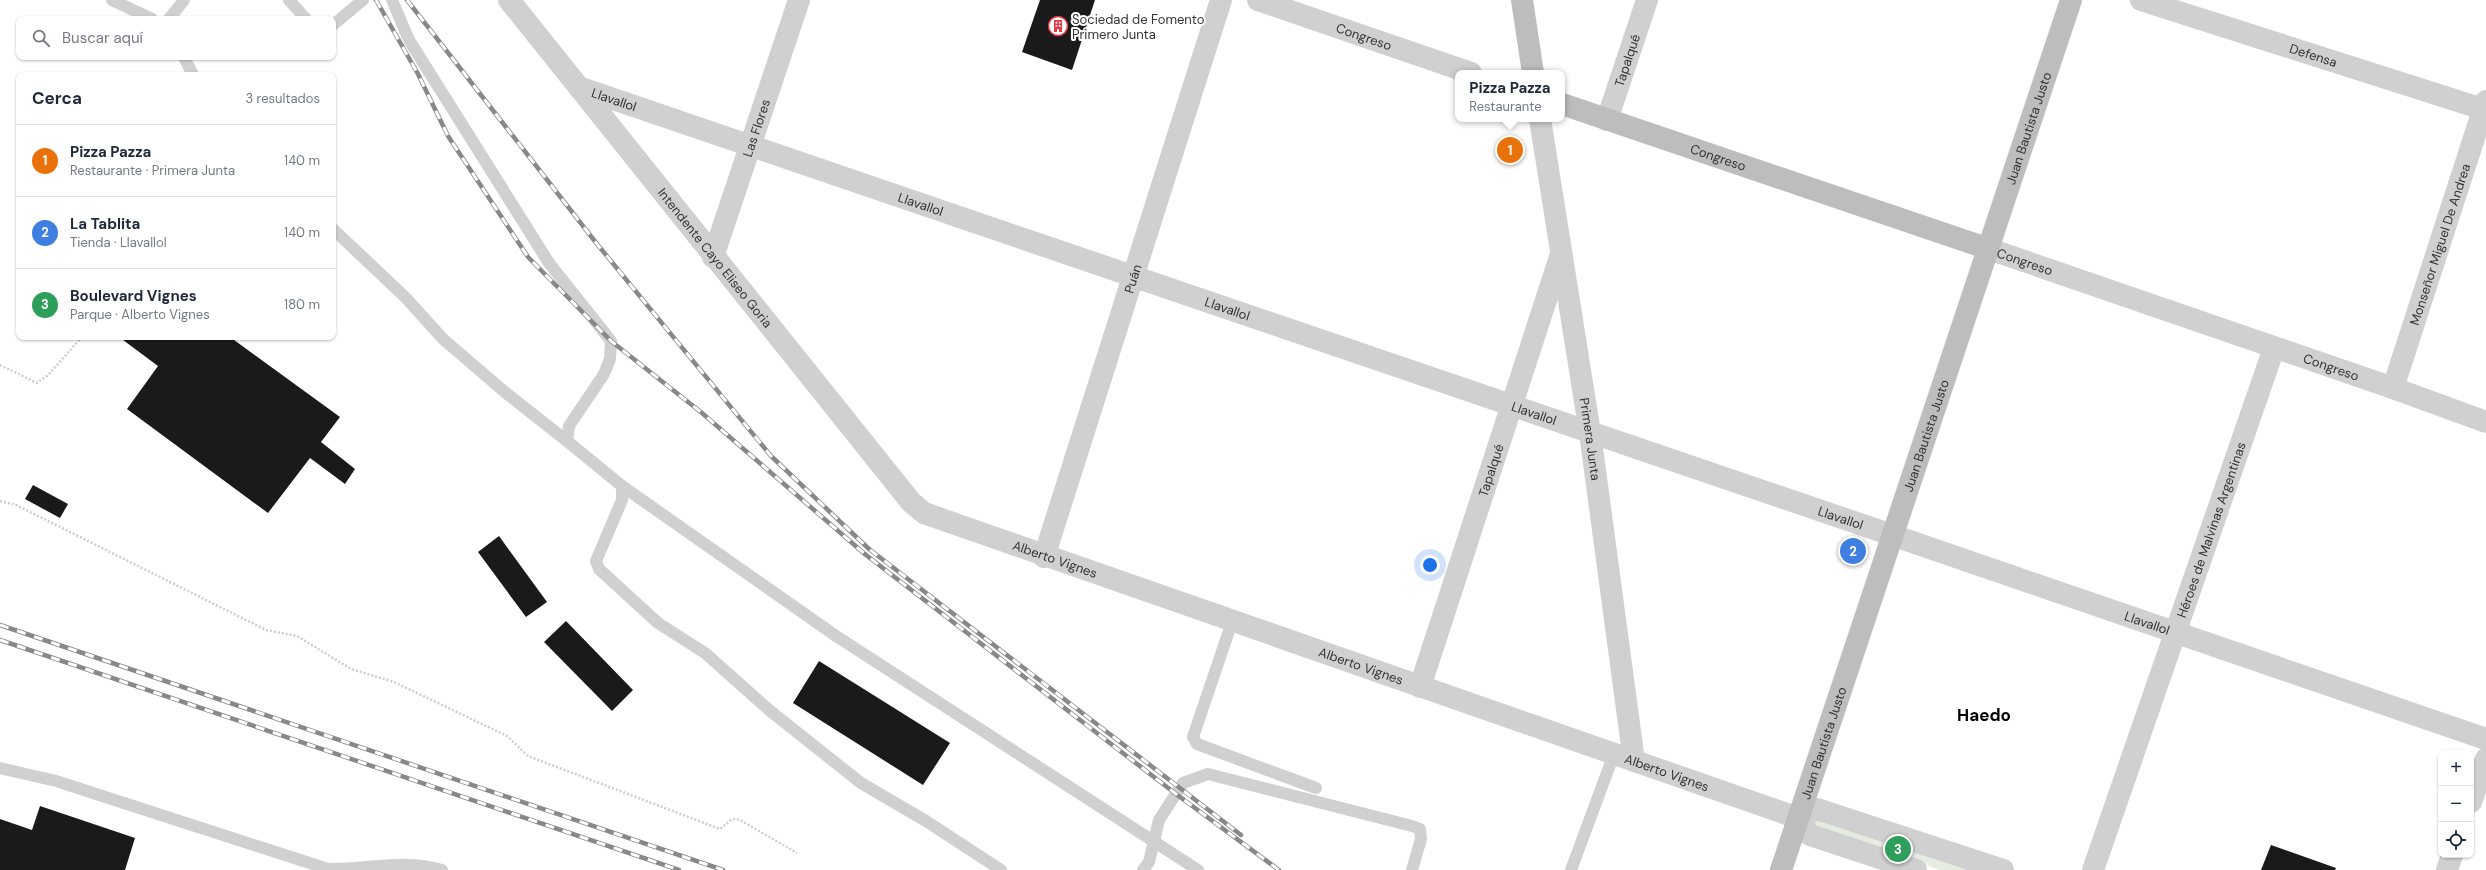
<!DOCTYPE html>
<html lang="es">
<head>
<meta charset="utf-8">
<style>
  body { margin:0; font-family:"DM Sans",sans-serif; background:#f6f6f7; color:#1f2937 }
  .controls { position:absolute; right:12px; bottom:12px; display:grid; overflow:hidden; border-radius:8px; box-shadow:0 1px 3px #0004 }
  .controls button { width:36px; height:36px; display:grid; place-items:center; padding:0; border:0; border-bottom:1px solid #e0e1e3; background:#fff; color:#1f2937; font:20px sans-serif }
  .you { position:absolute; left:1430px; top:565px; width:14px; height:14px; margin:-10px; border:3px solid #fff; border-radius:50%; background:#1a73e8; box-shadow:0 0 0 6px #1a73e833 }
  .badge { display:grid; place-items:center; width:26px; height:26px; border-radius:50%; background:#7c3aed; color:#fff; font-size:13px; font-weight:700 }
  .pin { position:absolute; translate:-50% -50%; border:2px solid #fff; box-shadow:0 1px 4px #0006 }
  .popup { position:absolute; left:1455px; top:70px; width:110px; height:52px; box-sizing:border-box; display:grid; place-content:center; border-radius:8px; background:#fff; filter:drop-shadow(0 1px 3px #0005); font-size:13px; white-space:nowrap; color:#747a83 }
  .popup b { font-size:15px; color:#1f2937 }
  .popup::after { content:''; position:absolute; left:50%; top:100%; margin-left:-8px; border:8px solid transparent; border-top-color:#fff }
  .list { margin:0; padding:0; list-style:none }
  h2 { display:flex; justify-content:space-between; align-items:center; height:52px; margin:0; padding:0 16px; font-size:17px }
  h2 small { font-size:13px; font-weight:400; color:#747a83 }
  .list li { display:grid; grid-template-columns:26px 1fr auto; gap:12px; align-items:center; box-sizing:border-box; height:72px; padding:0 16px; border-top:1px solid #e0e1e3 }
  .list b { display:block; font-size:15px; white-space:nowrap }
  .list p { margin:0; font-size:13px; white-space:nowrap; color:#747a83 }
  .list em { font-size:13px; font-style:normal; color:#747a83 }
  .icon { flex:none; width:22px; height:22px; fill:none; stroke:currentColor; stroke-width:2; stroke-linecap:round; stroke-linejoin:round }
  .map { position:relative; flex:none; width:2486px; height:870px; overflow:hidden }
  .search { position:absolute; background:#fff; box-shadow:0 1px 3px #0004; left:16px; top:16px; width:320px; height:44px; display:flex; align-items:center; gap:10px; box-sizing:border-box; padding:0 14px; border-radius:8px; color:#747a83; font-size:15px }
  .panel { position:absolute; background:#fff; box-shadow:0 1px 3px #0004; left:16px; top:72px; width:320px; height:268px; border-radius:8px }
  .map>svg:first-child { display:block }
</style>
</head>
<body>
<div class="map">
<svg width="2486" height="870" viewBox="0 0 2486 870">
  <rect width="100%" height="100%" fill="#fff"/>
  <!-- green -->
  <path fill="#e6ecdf" d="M 1817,818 L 1979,870 L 1940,870 L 1818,829 L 1815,826 L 1814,821 Z"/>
  <!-- building -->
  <g fill="#1a1a1a">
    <path d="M 1040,0 L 1095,0 L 1072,70 L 1022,52 Z"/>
    <path d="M 119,337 L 230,337 L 340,417 L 321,442 L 355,469 L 345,484 L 310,458 L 268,513 L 127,409 L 158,366 Z"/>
    <path d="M 33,485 L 68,504 L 60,518 L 25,499 Z"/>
    <path d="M 499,536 L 547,602 L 526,617 L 478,552 Z"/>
    <path d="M 566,621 L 633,690 L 612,711 L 544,642 Z"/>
    <path d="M 819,661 L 950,743 L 923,785 L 793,703 Z"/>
    <path d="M 40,806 L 135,838 L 125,870 L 0,870 L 0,819 L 32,830 Z"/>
    <path d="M 2271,845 L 2336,868 L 2335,870 L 2261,870 Z"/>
  </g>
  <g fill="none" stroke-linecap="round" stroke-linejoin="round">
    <!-- path -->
    <g stroke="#cdcdcd" stroke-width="2.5" stroke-dasharray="2 2" stroke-linecap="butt">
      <path d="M 0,365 L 37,383 L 48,375 L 82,337"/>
      <path d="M 0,501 L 16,505 L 266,630 L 297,636 L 351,669 L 394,682 L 507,736 L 528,756 L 720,829 L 732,819 L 740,820 L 797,853"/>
    </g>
    <!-- lane -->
    <g stroke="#d0d0d0" stroke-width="12">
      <path d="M 112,0 L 152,19"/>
      <path d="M 289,0 L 306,19"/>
      <path d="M 392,0 L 409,40 L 549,263 L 611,341 L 610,359 L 604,374 L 569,426 L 567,441 L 622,486 L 836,636 L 1198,870"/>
      <path d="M 169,19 L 184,0"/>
      <path d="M 333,25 L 363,0"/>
      <path d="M 184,57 L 193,75"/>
      <path d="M 333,229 L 406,298 L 443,339 L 506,393 L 567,441"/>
      <path d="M 622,486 L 622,500 L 596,561 L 599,569 L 658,623 L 705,653 L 769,710 L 861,783 L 926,821 L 1001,870"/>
      <path d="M 1232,622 L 1193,737 L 1197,744 L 1316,788"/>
      <path d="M 0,768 L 56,781 L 328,869 C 367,870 403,858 442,870"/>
      <path d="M 1143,870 L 1149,862 L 1159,820 L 1183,783 L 1208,774 L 1412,826 L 1420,829 L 1421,839 L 1412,870"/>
      <path d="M 1571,870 L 1614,754"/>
    </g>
    <!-- street -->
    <g stroke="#d0d0d0" stroke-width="22">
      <path id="s1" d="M 509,0 L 911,502 L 924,513 L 1798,818 L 1810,835 L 1916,870"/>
      <path id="s2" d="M 1258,0 L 1471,73"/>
      <path id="s3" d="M 2141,0 L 2486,110"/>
      <path id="s4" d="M 581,88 L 1892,535 L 2486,739"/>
      <path id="s5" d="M 1540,119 L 1590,433 L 1634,761"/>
      <path id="s6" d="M 1607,120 L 1647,0"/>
      <path id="s7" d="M 1989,249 L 2393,388 L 2486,422"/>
      <path id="s8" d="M 713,257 L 799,0"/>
      <path id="s9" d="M 2393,388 L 2486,101"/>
      <path id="s10" d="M 1044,557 L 1221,0"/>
      <path id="s11" d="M 1420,687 L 1560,257"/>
      <path d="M 2471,802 L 2486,759"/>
      <path d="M 1798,818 L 1817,809 L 2003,870"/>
      <path id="s12" d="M 2093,870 L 2274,348"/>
      <path d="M 2447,870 L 2452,855"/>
    </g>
    <!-- secondary -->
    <g stroke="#bdbdbd" stroke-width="22">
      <path d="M 1522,0 L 1533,73"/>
      <path id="s13" d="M 1562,104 L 1989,249"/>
      <path id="s14" d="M 1781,870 L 2071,0"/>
    </g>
    <!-- rail casing -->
    <g stroke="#888" stroke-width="4.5">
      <g id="rail">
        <path d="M 376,0 L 418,74 L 448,136 L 528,257 L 611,341 L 702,413 L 866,555 L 1176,794 L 1279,870"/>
        <path d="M 407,0 L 597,244 L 771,456 L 869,549 L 1241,835"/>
        <path d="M 0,625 L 723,870"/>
        <path d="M 0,640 L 679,870"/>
      </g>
    </g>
    <!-- rail -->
    <use href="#rail" stroke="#fff" stroke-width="3" stroke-dasharray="9" stroke-linecap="butt"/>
  </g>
  <!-- icons -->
  <defs>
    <g id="building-ring" transform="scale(1)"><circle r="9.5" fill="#fff" stroke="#e63946" stroke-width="1.5"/><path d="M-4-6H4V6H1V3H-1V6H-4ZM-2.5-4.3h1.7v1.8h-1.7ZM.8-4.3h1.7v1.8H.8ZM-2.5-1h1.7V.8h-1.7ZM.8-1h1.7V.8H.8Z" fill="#e63946"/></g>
  </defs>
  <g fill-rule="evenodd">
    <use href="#building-ring" x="1058" y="26"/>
  </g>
  <g text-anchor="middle" stroke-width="4" stroke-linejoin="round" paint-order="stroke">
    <!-- poi labels -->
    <g font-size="13" fill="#333" stroke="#fff" text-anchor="start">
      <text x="1072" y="24">Sociedad de Fomento<tspan x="1072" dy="15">Primero Junta</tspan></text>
    </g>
    <!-- street labels -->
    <g font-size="13" fill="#333" stroke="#fff">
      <text dy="5" stroke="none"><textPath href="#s2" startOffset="112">Congreso</textPath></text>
      <text dy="5" stroke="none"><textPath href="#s3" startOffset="181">Defensa</textPath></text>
      <text dy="5" stroke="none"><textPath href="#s6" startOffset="63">Tapalqué</textPath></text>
      <text dy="5" stroke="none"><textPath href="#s4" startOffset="35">Llavallol</textPath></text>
      <text dy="5" stroke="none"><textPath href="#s8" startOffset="136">Las Flores</textPath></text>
      <text dy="5" stroke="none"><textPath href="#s14" startOffset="782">Juan Bautista Justo</textPath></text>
      <text dy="5" stroke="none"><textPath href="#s13" startOffset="165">Congreso</textPath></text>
      <text dy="5" stroke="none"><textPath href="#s4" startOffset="359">Llavallol</textPath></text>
      <text dy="5" stroke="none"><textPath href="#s9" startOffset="151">Monseñor Miguel De Andrea</textPath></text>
      <text dy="5" stroke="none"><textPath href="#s1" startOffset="330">Intendente Cayo Eliseo Goria</textPath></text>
      <text dy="5" stroke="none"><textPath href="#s7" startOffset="38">Congreso</textPath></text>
      <text dy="5" stroke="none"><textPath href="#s10" startOffset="292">Puán</textPath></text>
      <text dy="5" stroke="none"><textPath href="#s4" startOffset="683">Llavallol</textPath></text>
      <text dy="5" stroke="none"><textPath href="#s7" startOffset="362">Congreso</textPath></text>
      <text dy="5" stroke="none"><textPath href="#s4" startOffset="1007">Llavallol</textPath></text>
      <text dy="5" stroke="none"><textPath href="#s14" startOffset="458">Juan Bautista Justo</textPath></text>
      <text dy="5" stroke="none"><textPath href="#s5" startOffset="324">Primera Junta</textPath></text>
      <text dy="5" stroke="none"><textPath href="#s11" startOffset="228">Tapalqué</textPath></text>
      <text dy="5" stroke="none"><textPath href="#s4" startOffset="1331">Llavallol</textPath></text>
      <text dy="5" stroke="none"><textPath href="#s12" startOffset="360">Héroes de Malvinas Argentinas</textPath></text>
      <text dy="5" stroke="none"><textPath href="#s1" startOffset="799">Alberto Vignes</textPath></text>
      <text dy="5" stroke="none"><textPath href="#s4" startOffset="1655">Llavallol</textPath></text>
      <text dy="5" stroke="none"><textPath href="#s1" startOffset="1123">Alberto Vignes</textPath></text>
      <text dy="5" stroke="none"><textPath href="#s14" startOffset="134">Juan Bautista Justo</textPath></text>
      <text dy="5" stroke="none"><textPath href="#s1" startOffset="1447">Alberto Vignes</textPath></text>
    </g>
    <!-- district labels -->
    <g font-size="17" font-weight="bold" fill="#000" stroke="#fff">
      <text x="1984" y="721">Haedo</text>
    </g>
  </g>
</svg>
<div class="controls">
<button>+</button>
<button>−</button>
<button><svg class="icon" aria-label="locate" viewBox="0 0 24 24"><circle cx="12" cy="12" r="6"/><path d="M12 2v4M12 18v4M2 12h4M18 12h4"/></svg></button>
</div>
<div class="you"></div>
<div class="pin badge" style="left:1510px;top:150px;background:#e8710a">1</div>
<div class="popup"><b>Pizza Pazza</b>Restaurante</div>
<div class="pin badge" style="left:1853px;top:551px;background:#3f7fe0">2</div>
<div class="pin badge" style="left:1898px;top:849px;background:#2e9e5b">3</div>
<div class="search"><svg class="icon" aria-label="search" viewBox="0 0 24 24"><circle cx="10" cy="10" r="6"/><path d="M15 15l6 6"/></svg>Buscar aquí</div>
<section class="panel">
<h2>Cerca<small>3 resultados</small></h2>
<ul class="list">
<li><span class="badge" style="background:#e8710a">1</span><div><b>Pizza Pazza</b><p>Restaurante · Primera Junta</p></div><em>140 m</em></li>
<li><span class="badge" style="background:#3f7fe0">2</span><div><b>La Tablita</b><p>Tienda · Llavallol</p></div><em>140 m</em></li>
<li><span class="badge" style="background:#2e9e5b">3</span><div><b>Boulevard Vignes</b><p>Parque · Alberto Vignes</p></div><em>180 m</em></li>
</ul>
</section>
</div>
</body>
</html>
